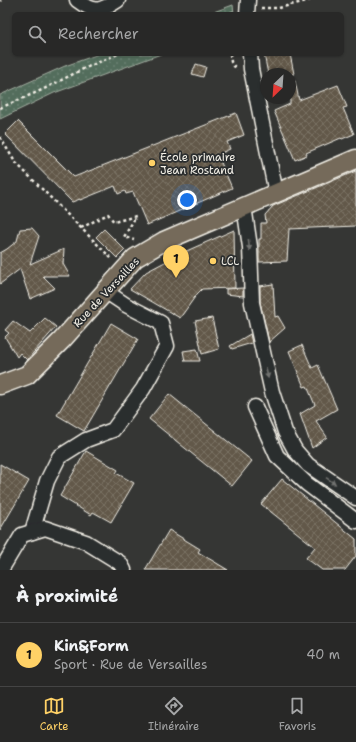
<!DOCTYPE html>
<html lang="fr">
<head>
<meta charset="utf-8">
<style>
  body { margin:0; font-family:"Shantell Sans",sans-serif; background:#343433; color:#f1f3f6 }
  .compass { position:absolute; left:260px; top:68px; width:36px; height:36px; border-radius:50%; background:#282827; box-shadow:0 1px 3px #0004; rotate:205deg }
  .you { position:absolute; left:187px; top:200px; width:14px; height:14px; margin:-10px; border:3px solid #fff; border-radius:50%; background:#1a73e8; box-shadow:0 0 0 6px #1a73e833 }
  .badge { display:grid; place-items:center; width:26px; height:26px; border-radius:50%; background:#ffd166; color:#111; font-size:13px; font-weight:700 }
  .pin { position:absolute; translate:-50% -33px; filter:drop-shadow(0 1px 2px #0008) }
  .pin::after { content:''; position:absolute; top:21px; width:14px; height:12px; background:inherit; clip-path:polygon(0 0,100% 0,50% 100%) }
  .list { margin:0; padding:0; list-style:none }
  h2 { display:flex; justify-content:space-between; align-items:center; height:52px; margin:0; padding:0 16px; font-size:17px }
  h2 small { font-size:13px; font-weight:400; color:#a5a6a7 }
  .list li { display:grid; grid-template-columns:26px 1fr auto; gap:12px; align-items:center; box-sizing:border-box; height:64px; padding:0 16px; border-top:1px solid #444 }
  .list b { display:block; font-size:15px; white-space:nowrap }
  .list p { margin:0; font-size:13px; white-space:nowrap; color:#a5a6a7 }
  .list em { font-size:13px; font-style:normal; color:#a5a6a7 }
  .icon { flex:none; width:22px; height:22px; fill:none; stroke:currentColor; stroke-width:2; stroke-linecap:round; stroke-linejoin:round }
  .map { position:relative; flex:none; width:356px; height:570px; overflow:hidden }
  .search { position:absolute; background:#282827; box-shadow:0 1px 3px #0004; left:12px; right:12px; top:12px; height:44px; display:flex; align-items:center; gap:10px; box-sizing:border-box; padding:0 14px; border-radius:6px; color:#a5a6a7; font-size:15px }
  .sheet { height:116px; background:#282827 }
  nav { display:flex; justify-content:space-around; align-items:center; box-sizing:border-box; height:56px; border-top:1px solid #444; background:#282827; font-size:11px; color:#a5a6a7 }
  nav a { display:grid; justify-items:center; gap:2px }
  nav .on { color:#ffd166 }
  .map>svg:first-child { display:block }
</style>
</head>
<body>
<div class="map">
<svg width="356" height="570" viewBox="0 0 356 570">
  <defs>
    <pattern id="grass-dots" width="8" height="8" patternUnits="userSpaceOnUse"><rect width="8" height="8" fill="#536d5c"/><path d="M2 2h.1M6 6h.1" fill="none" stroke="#6c8273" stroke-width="1.8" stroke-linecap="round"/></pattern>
    <pattern id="building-cross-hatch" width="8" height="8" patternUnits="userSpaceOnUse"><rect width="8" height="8" fill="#62594a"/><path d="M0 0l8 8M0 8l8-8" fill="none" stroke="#797164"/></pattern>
  </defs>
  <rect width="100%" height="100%" fill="#353634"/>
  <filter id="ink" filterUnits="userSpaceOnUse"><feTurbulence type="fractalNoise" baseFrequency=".025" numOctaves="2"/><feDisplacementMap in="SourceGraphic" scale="8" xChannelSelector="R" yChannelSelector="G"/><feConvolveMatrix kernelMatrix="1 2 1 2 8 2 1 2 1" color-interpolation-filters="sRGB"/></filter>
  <g filter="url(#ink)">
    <!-- grass -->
    <g fill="url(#grass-dots)" stroke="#a4afa2">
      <path d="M 233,5 L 234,14 L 208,14 Z"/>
      <path d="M 99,54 L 161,54 L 54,93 L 0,119 L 0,95 L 65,66 Z"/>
    </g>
    <!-- building -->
    <g fill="url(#building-cross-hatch)" stroke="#f4f1e8">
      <path d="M 264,54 L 290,54 L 294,74 L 268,74 Z"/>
      <path d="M 196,64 L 206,67 L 203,77 L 192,74 Z"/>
      <path d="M 290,81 L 295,81 L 299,100 L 338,85 L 347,107 L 343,108 L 354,134 L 342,139 L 341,138 L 306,153 L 307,155 L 295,160 L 274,111 L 290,104 Z"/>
      <path d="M 236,113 L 244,135 L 227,142 L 230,149 L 223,152 L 224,156 L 219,158 L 232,188 L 147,225 L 133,192 L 126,194 L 125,191 L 118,194 L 115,186 L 80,200 L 80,199 L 72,202 L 5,134 L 18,121 L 74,177 Z"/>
      <path d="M 356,171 L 356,226 L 289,229 L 287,261 L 259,262 L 259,239 L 261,239 L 261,223 L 266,223 L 265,215 L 273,206 Z"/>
      <path d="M 32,228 L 39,236 L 30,264 L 64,249 L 63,264 L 70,276 L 43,276 L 55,288 L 30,299 L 20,269 L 0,284 L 0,253 L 7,249 L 17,241 L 20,229 Z"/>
      <path d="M 104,229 L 125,250 L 117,258 L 96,237 Z"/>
      <path d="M 234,230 L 235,288 L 202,289 L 197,294 L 180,318 L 130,289 L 146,272 L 182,253 Z"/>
      <path d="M 273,284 L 275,317 L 278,316 L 285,328 L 269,342 L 260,302 L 260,286 Z"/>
      <path d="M 243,288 L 243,296 L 226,294 L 226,289 Z"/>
      <path d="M 45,318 L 56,327 L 27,360 L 20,353 L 17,357 L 5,337 L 9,333 L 5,330 L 13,321 L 30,333 Z"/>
      <path d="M 212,318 L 219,349 L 202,354 L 195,321 Z"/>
      <path d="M 111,323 L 138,339 L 84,431 L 57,415 Z"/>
      <path d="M 250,334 L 252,343 L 232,349 L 230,346 Z"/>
      <path d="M 302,345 L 312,368 L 318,365 L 337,409 L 316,421 L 327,437 L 312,448 L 300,414 L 315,405 L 307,386 L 304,387 L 289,351 Z"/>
      <path d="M 197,349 L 200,361 L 185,361 L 183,351 Z"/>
      <path d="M 169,394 L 252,461 L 232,486 L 149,419 Z"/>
      <path d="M 86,451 L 118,470 L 116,473 L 134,483 L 111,522 L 93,512 L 91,515 L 60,496 Z"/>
      <path d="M 0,464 L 29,481 L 0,530 Z"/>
      <path d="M 282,479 L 356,539 L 356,556 L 345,570 L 322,570 L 306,558 L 315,547 L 261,504 Z"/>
      <path d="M 169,530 L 200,549 L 198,552 L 228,570 L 145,570 Z"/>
    </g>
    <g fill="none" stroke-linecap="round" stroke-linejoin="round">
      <!-- minor casing -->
      <g stroke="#f4f1e8" stroke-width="17">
        <g id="minor">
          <path d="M 77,0 C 95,14 101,11 118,0"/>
          <path d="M 247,14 L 248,0"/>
          <path d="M 250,54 L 251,69 L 276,193"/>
          <path d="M 244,206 L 250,247 L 252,303 L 272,392 L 285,432 L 295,450 L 308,465 L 356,498"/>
          <path d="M 255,407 L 277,456 L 307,484 L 356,521"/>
          <path d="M 32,532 L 47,481 L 59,457 L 86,440 L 113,430 L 143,389 L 167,346 L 161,323 L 126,305 L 105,291"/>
          <path d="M 1,570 L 22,535 L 45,528 L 86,542 L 120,563 L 124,570"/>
        </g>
      </g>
      <!-- major casing -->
      <g stroke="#f4f1e8" stroke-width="21">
        <path id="major" d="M 0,385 L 27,375 L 62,340 L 135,258 L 164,241 L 356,159"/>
      </g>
      <!-- path -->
      <g stroke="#f4f1e8" stroke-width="2.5" stroke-dasharray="3 3" stroke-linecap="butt">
        <path d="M 0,1 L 1,0"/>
        <path d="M 261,8 L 279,8 L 310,0"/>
        <path d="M 225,14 L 233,12"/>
        <path d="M 230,54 L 231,62 L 237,70"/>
        <path d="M 0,108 L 42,90 L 83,69 L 118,54"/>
        <path d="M 0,137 L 15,162 L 113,260"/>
        <path d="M 81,228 L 108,214 L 114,222 L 136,216 L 124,237 L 134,240"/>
      </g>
      <!-- minor -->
      <use href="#minor" stroke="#2a2d2e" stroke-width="14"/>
      <!-- major -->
      <use href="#major" stroke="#746a5a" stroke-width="18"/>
    </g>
    <!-- one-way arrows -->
    <defs><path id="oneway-solid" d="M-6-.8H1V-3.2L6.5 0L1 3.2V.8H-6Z"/></defs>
    <g fill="#71726f">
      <use href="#oneway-solid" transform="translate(249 245) rotate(84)"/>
      <use href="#oneway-solid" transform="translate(267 373) rotate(78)"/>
      <use href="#oneway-solid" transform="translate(331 481) rotate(34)"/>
    </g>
  </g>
  <!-- markers -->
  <g fill="#ffd166" stroke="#2a2d2e" stroke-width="1.5">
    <circle cx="152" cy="163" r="4"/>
    <circle cx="213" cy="261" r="4"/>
  </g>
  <g text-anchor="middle" stroke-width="3.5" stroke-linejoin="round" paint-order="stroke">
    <!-- poi labels -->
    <g font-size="11" fill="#f4f1e8" stroke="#2a2d2e" text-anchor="start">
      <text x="160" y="161">École primaire<tspan x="160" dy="13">Jean Rostand</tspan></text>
      <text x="221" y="265">LCL</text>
    </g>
    <!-- street labels -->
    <g font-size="11" fill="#f4f1e8" stroke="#2a2d2e">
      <text transform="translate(106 292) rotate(-47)" y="4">Rue de Versailles</text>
    </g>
  </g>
</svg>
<svg class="compass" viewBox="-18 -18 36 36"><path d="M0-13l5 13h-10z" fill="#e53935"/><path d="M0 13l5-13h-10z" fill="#a5a6a7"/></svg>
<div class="you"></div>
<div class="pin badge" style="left:176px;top:278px">1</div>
<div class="search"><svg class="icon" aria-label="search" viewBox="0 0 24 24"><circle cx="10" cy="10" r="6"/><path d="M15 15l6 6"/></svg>Rechercher</div>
</div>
<section class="sheet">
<h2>À proximité<small></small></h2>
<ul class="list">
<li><span class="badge">1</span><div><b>Kin&amp;Form</b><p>Sport · Rue de Versailles</p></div><em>40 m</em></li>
</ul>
</section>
<nav>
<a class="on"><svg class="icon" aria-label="map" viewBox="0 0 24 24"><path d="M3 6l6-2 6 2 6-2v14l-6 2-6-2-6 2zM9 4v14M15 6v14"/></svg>Carte</a>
<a><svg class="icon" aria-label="directions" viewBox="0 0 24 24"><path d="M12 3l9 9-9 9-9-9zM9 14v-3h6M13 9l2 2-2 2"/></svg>Itinéraire</a>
<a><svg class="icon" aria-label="saved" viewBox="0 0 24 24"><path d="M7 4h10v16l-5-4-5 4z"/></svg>Favoris</a>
</nav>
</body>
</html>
